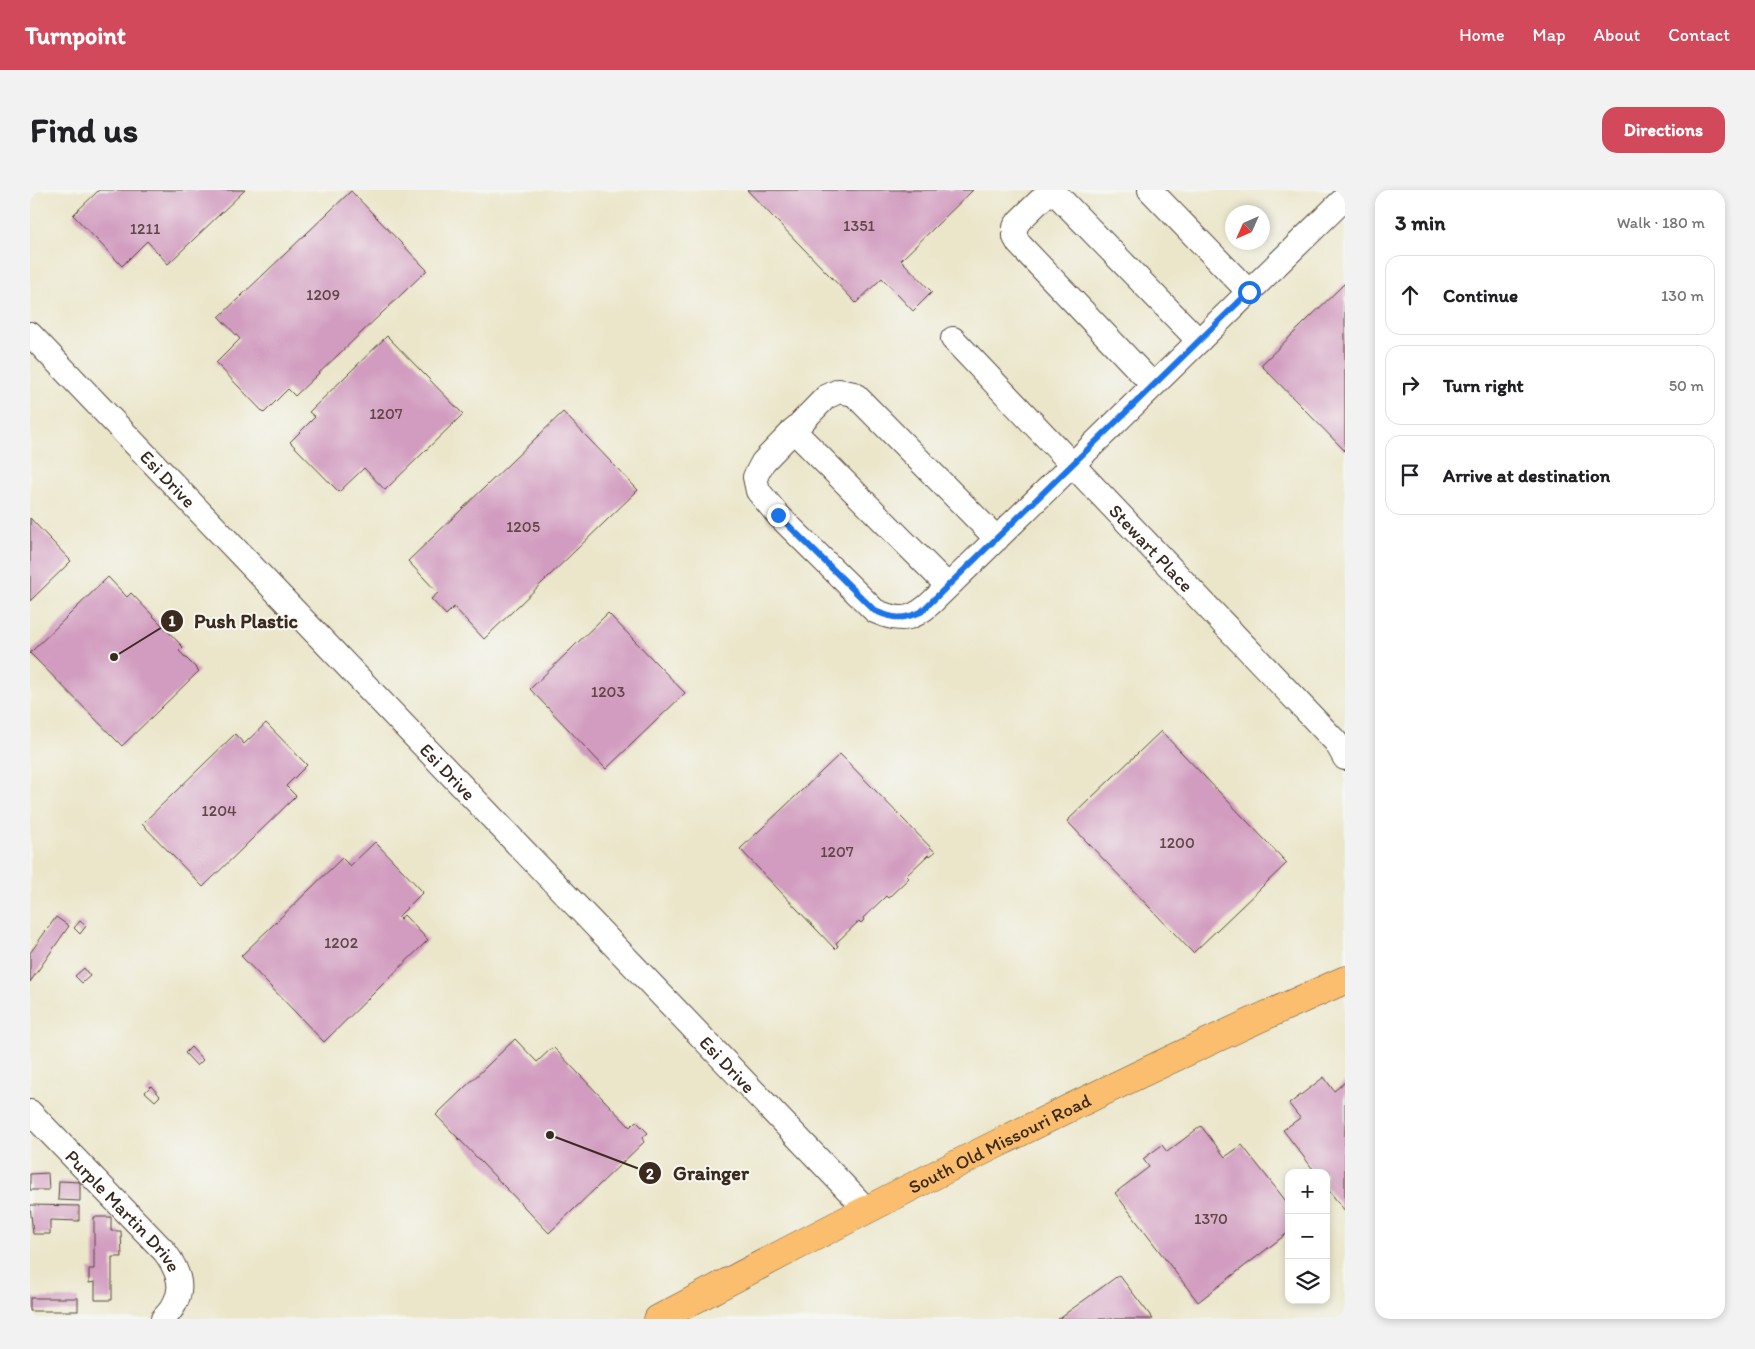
<!DOCTYPE html>
<html lang="en">
<head>
<meta charset="utf-8">
<style>
  body { margin:0; font-family:Itim,sans-serif; background:#f2f2f2; color:#202124 }
  .controls { position:absolute; right:15px; bottom:15px; display:grid; overflow:hidden; border-radius:10px; box-shadow:0 2px 8px #0003 }
  .controls button { width:45px; height:45px; display:grid; place-items:center; padding:0; border:0; border-bottom:1px solid #e0e0e0; background:#fff; color:#202124; font:25px sans-serif }
  .compass { position:absolute; left:1195px; top:15px; width:45px; height:45px; border-radius:50%; background:#fff; box-shadow:0 2px 8px #0003; rotate:225deg }
  .stop { position:absolute; width:15px; height:15px; margin:-11px; border:4px solid #1a73e8; border-radius:50%; background:#fff }
  .stop.end { background:#1a73e8; border-color:#fff; box-shadow:0 1px 5px #0008 }
  .list { margin:0; padding:0; list-style:none }
  h2 { display:flex; justify-content:space-between; align-items:center; height:65px; margin:0; padding:0 20px; font-size:21px }
  h2 small { font-size:16px; font-weight:400; color:#757577 }
  .list li { display:grid; grid-template-columns:32px 1fr auto; gap:15px; align-items:center; box-sizing:border-box; height:80px; margin:0 10px 10px; padding:0 10px; border:1px solid #e0e0e0; border-radius:15px }
  .list b { display:block; font-size:19px; white-space:nowrap }
  .list em { font-size:16px; font-style:normal; color:#757577 }
  .icon { flex:none; width:28px; height:28px; fill:none; stroke:currentColor; stroke-width:2; stroke-linecap:round; stroke-linejoin:round }
  .map { position:relative; flex:none; width:1315px; height:1129px; overflow:hidden; border-radius:15px }
  header { display:flex; align-items:center; gap:30px; box-sizing:border-box; height:70px; padding:0 25px; background:#d1495b; color:#fff }
  header strong { font-size:24px }
  nav { display:flex; gap:28px; margin-inline-start:auto; font-size:18px }
  .intro { display:flex; align-items:center; justify-content:space-between; box-sizing:border-box; height:120px; padding:0 30px }
  h1 { margin:0; font-size:35px }
  .button { padding:12px 22px; border-radius:15px; background:#d1495b; color:#fff; font-size:18px; font-weight:700 }
  main { display:flex; gap:30px; padding:0 30px }
  aside { flex:1; background:#fff; border-radius:15px; box-shadow:0 2px 8px #0003 }
  .map>svg:first-child { display:block }
</style>
</head>
<body>
<header>
<strong>Turnpoint</strong>
<nav><a>Home</a><a>Map</a><a>About</a><a>Contact</a></nav>
</header>
<div class="intro"><h1>Find us</h1><a class="button">Directions</a></div>
<main>
<div class="map">
<svg width="1315" height="1129" viewBox="0 0 1315 1129">
  <rect width="100%" height="100%" fill="#f6f6f2"/>
  <filter id="ink" filterUnits="userSpaceOnUse"><feTurbulence type="fractalNoise" baseFrequency=".02" numOctaves="2"/><feDisplacementMap in="SourceGraphic" scale="10" xChannelSelector="R" yChannelSelector="G"/><feConvolveMatrix kernelMatrix="1 2 1 2 8 2 1 2 1" color-interpolation-filters="sRGB"/></filter>
  <filter id="wash" filterUnits="userSpaceOnUse"><feTurbulence type="fractalNoise" baseFrequency=".0096" numOctaves="4" result="noise"/><feDisplacementMap in="SourceGraphic" scale="20" xChannelSelector="R" yChannelSelector="G"/><feGaussianBlur stdDeviation="1.12" result="paint"/><feColorMatrix in="noise" values="0 0 0 0 0 0 0 0 0 0 0 0 0 0 0 0 0 1.4 0 .05"/><feComposite in="paint" operator="in"/></filter>
  <g filter="url(#wash)">
    <rect width="100%" height="100%" fill="#ebe6ca"/>
    <g id="blocks">
      <!-- building -->
      <g fill="#d29cc0">
        <path d="M 69,0 L 215,0 L 138,74 L 117,51 L 92,76 L 43,25 Z"/>
        <path d="M 717,0 L 943,0 L 871,70 L 902,102 L 883,121 L 852,88 L 826,113 Z"/>
        <path d="M 321,1 L 397,80 L 265,206 L 258,199 L 234,223 L 186,173 L 210,149 L 189,127 Z"/>
        <path d="M 1315,93 L 1315,261 L 1231,175 Z"/>
        <path d="M 357,146 L 433,224 L 355,300 L 334,278 L 309,302 L 260,252 L 285,227 L 279,222 Z"/>
        <path d="M 533,222 L 608,300 L 454,449 L 424,417 L 416,425 L 401,409 L 408,403 L 378,371 Z"/>
        <path d="M 0,328 L 41,371 L 0,411 Z"/>
        <path d="M 78,387 L 97,407 L 101,403 L 153,457 L 149,461 L 169,481 L 92,556 L 0,463 Z"/>
        <path d="M 578,423 L 655,503 L 576,579 L 500,499 Z"/>
        <path d="M 236,533 L 277,575 L 256,596 L 266,606 L 173,697 L 112,634 L 205,544 L 214,554 Z"/>
        <path d="M 1131,541 L 1257,673 L 1163,763 L 1037,631 Z"/>
        <path d="M 810,564 L 905,662 L 900,666 L 898,665 L 876,686 L 879,688 L 858,708 L 856,706 L 833,728 L 834,730 L 831,733 L 829,731 L 806,753 L 808,756 L 805,759 L 710,659 Z"/>
        <path d="M 345,652 L 393,702 L 368,727 L 370,729 L 374,725 L 398,750 L 294,852 L 211,766 L 312,668 L 320,676 Z"/>
        <path d="M 26,727 L 39,736 L 0,792 L 0,763 Z"/>
        <path d="M 50,731 L 56,736 L 50,744 L 44,738 Z"/>
        <path d="M 54,778 L 60,786 L 52,793 L 45,786 Z"/>
        <path d="M 485,849 L 507,872 L 523,857 L 600,937 L 606,931 L 618,943 L 612,948 L 614,952 L 519,1043 L 406,925 Z"/>
        <path d="M 161,857 L 173,870 L 167,876 L 155,863 Z"/>
        <path d="M 1294,887 L 1304,901 L 1315,892 L 1315,1021 L 1296,997 L 1296,983 L 1286,983 L 1253,940 L 1270,928 L 1259,914 Z"/>
        <path d="M 121,896 L 130,906 L 125,911 L 115,902 Z"/>
        <path d="M 1171,936 L 1195,967 L 1212,955 L 1259,1015 L 1259,1042 L 1168,1112 L 1085,1003 L 1119,977 L 1113,969 L 1132,955 L 1137,962 Z"/>
        <path d="M 18,983 L 19,1000 L 0,1000 L 0,984 Z"/>
        <path d="M 29,991 L 50,992 L 50,1011 L 28,1010 Z"/>
        <path d="M 0,1015 L 49,1016 L 49,1031 L 20,1030 L 20,1044 L 3,1044 Z"/>
        <path d="M 64,1027 L 81,1027 L 81,1041 L 91,1041 L 92,1067 L 82,1067 L 82,1110 L 65,1110 L 65,1092 L 59,1093 L 59,1079 L 64,1079 Z"/>
        <path d="M 1089,1085 L 1123,1129 L 1028,1129 Z"/>
        <rect x="0" y="1108" width="48" height="13"/>
      </g>
    </g>
  </g>
  <g filter="url(#ink)">
    <use href="#blocks" fill-opacity="0" stroke="#554638" stroke-width="1"/>
    <g fill="none" stroke-linecap="round" stroke-linejoin="round">
      <!-- minor casing -->
      <g stroke="#554638" stroke-width="26">
        <g id="minor">
          <path d="M 1021,0 L 989,31 L 985,37 L 985,47 L 989,54 L 1123,195"/>
          <path d="M 1022,0 L 1169,151"/>
          <path d="M 1120,0 L 1219,102"/>
          <path id="s1" d="M 0,144 L 836,1019"/>
          <path id="s2" d="M 923,149 L 1306,552 L 1315,568"/>
          <path d="M 763,240 L 918,396"/>
          <path d="M 967,349 L 824,204 L 809,201 L 796,207 L 733,272 L 725,287 L 728,301 L 748,325 L 845,421 C 870,432 882,431 902,412 L 1315,8"/>
          <path id="s3" d="M 0,922 L 135,1062 C 153,1087 156,1106 133,1129"/>
        </g>
      </g>
      <!-- major casing -->
      <g stroke="#554638" stroke-width="29">
        <g id="major">
          <path id="s4" d="M 628,1129 C 854,1009 1081,893 1315,790"/>
        </g>
      </g>
      <!-- minor -->
      <use href="#minor" stroke="#fff" stroke-width="24"/>
      <!-- major -->
      <use href="#major" stroke="#fabe6e" stroke-width="28"/>
    </g>
  </g>
  <g fill="none" stroke-linecap="round" stroke-linejoin="round" filter="url(#ink)">
    <!-- route -->
    <path stroke="#1a73e8" stroke-width="6" d="M 748,325 L 845,421 C 864,429 872,430 891,422 L 1219,102"/>
  </g>
  <g text-anchor="middle" stroke-width="4" stroke-linejoin="round" paint-order="stroke">
    <!-- number labels -->
    <g font-size="16" fill="#614646">
      <text x="829" y="41">1351</text>
      <text x="115" y="44">1211</text>
      <text x="293" y="110">1209</text>
      <text x="356" y="229">1207</text>
      <text x="493" y="342">1205</text>
      <text x="578" y="507">1203</text>
      <text x="189" y="626">1204</text>
      <text x="1147" y="658">1200</text>
      <text x="807" y="667">1207</text>
      <text x="311" y="758">1202</text>
      <text x="1181" y="1034">1370</text>
    </g>
    <!-- street labels -->
    <g font-size="19" fill="#3b2a1e" stroke="#f6f6f2">
      <text dy="7" stroke="none"><textPath href="#s1" startOffset="200">Esi Drive</textPath></text>
      <text dy="7" stroke="none"><textPath href="#s2" startOffset="288">Stewart Place</textPath></text>
      <text dy="7" stroke="none"><textPath href="#s1" startOffset="605">Esi Drive</textPath></text>
      <text dy="7" stroke="none"><textPath href="#s1" startOffset="1010">Esi Drive</textPath></text>
      <text dy="7" stroke="none"><textPath href="#s4" startOffset="384">South Old Missouri Road</textPath></text>
      <text dy="7" stroke="none"><textPath href="#s3" startOffset="136">Purple Martin Drive</textPath></text>
    </g>
  </g>
  <!-- callouts -->
  <path fill="none" stroke="#3b2a1e" stroke-width="2" d="M84 467L142 431M520 945L620 983"/>
  <g fill="#3b2a1e" stroke="#f6f6f2" stroke-width="2">
    <circle cx="84" cy="467" r="5"/>
    <circle cx="520" cy="945" r="5"/>
    <circle cx="142" cy="431" r="12"/>
    <circle cx="620" cy="983" r="12"/>
  </g>
  <g font-size="15" text-anchor="middle" font-weight="bold" fill="#fff">
    <text x="142" y="436">1</text>
    <text x="620" y="989">2</text>
  </g>
  <g font-size="20" text-anchor="middle" font-weight="bold" fill="#3b2a1e" stroke="#f6f6f2" stroke-width="4" stroke-linejoin="round" paint-order="stroke">
    <text x="216" y="438">Push Plastic</text>
    <text x="681" y="990">Grainger</text>
  </g>
</svg>
<div class="controls">
<button>+</button>
<button>−</button>
<button><svg class="icon" aria-label="layers" viewBox="0 0 24 24"><path d="M12 4l9 5-9 5-9-5zM3 14l9 5 9-5"/></svg></button>
</div>
<svg class="compass" viewBox="-18 -18 36 36"><path d="M0-13l5 13h-10z" fill="#e53935"/><path d="M0 13l5-13h-10z" fill="#757577"/></svg>
<div class="stop" style="left:1219px;top:102px"></div>
<div class="stop end" style="left:748px;top:325px"></div>
</div>
<aside>
<h2>3 min<small>Walk · 180 m</small></h2>
<ul class="list">
<li><svg class="icon" aria-label="ahead" viewBox="0 0 24 24"><path d="M12 20V5M6 11l6-6 6 6"/></svg><div><b>Continue</b></div><em>130 m</em></li>
<li><svg class="icon" aria-label="right" viewBox="0 0 24 24"><path d="M7 20v-9h11M14 6l5 5-5 5"/></svg><div><b>Turn right</b></div><em>50 m</em></li>
<li><svg class="icon" aria-label="arrive" viewBox="0 0 24 24"><path d="M6 21V4h12l-3 4 3 4H6"/></svg><div><b>Arrive at destination</b></div></li>
</ul>
</aside>
</main>
</body>
</html>
